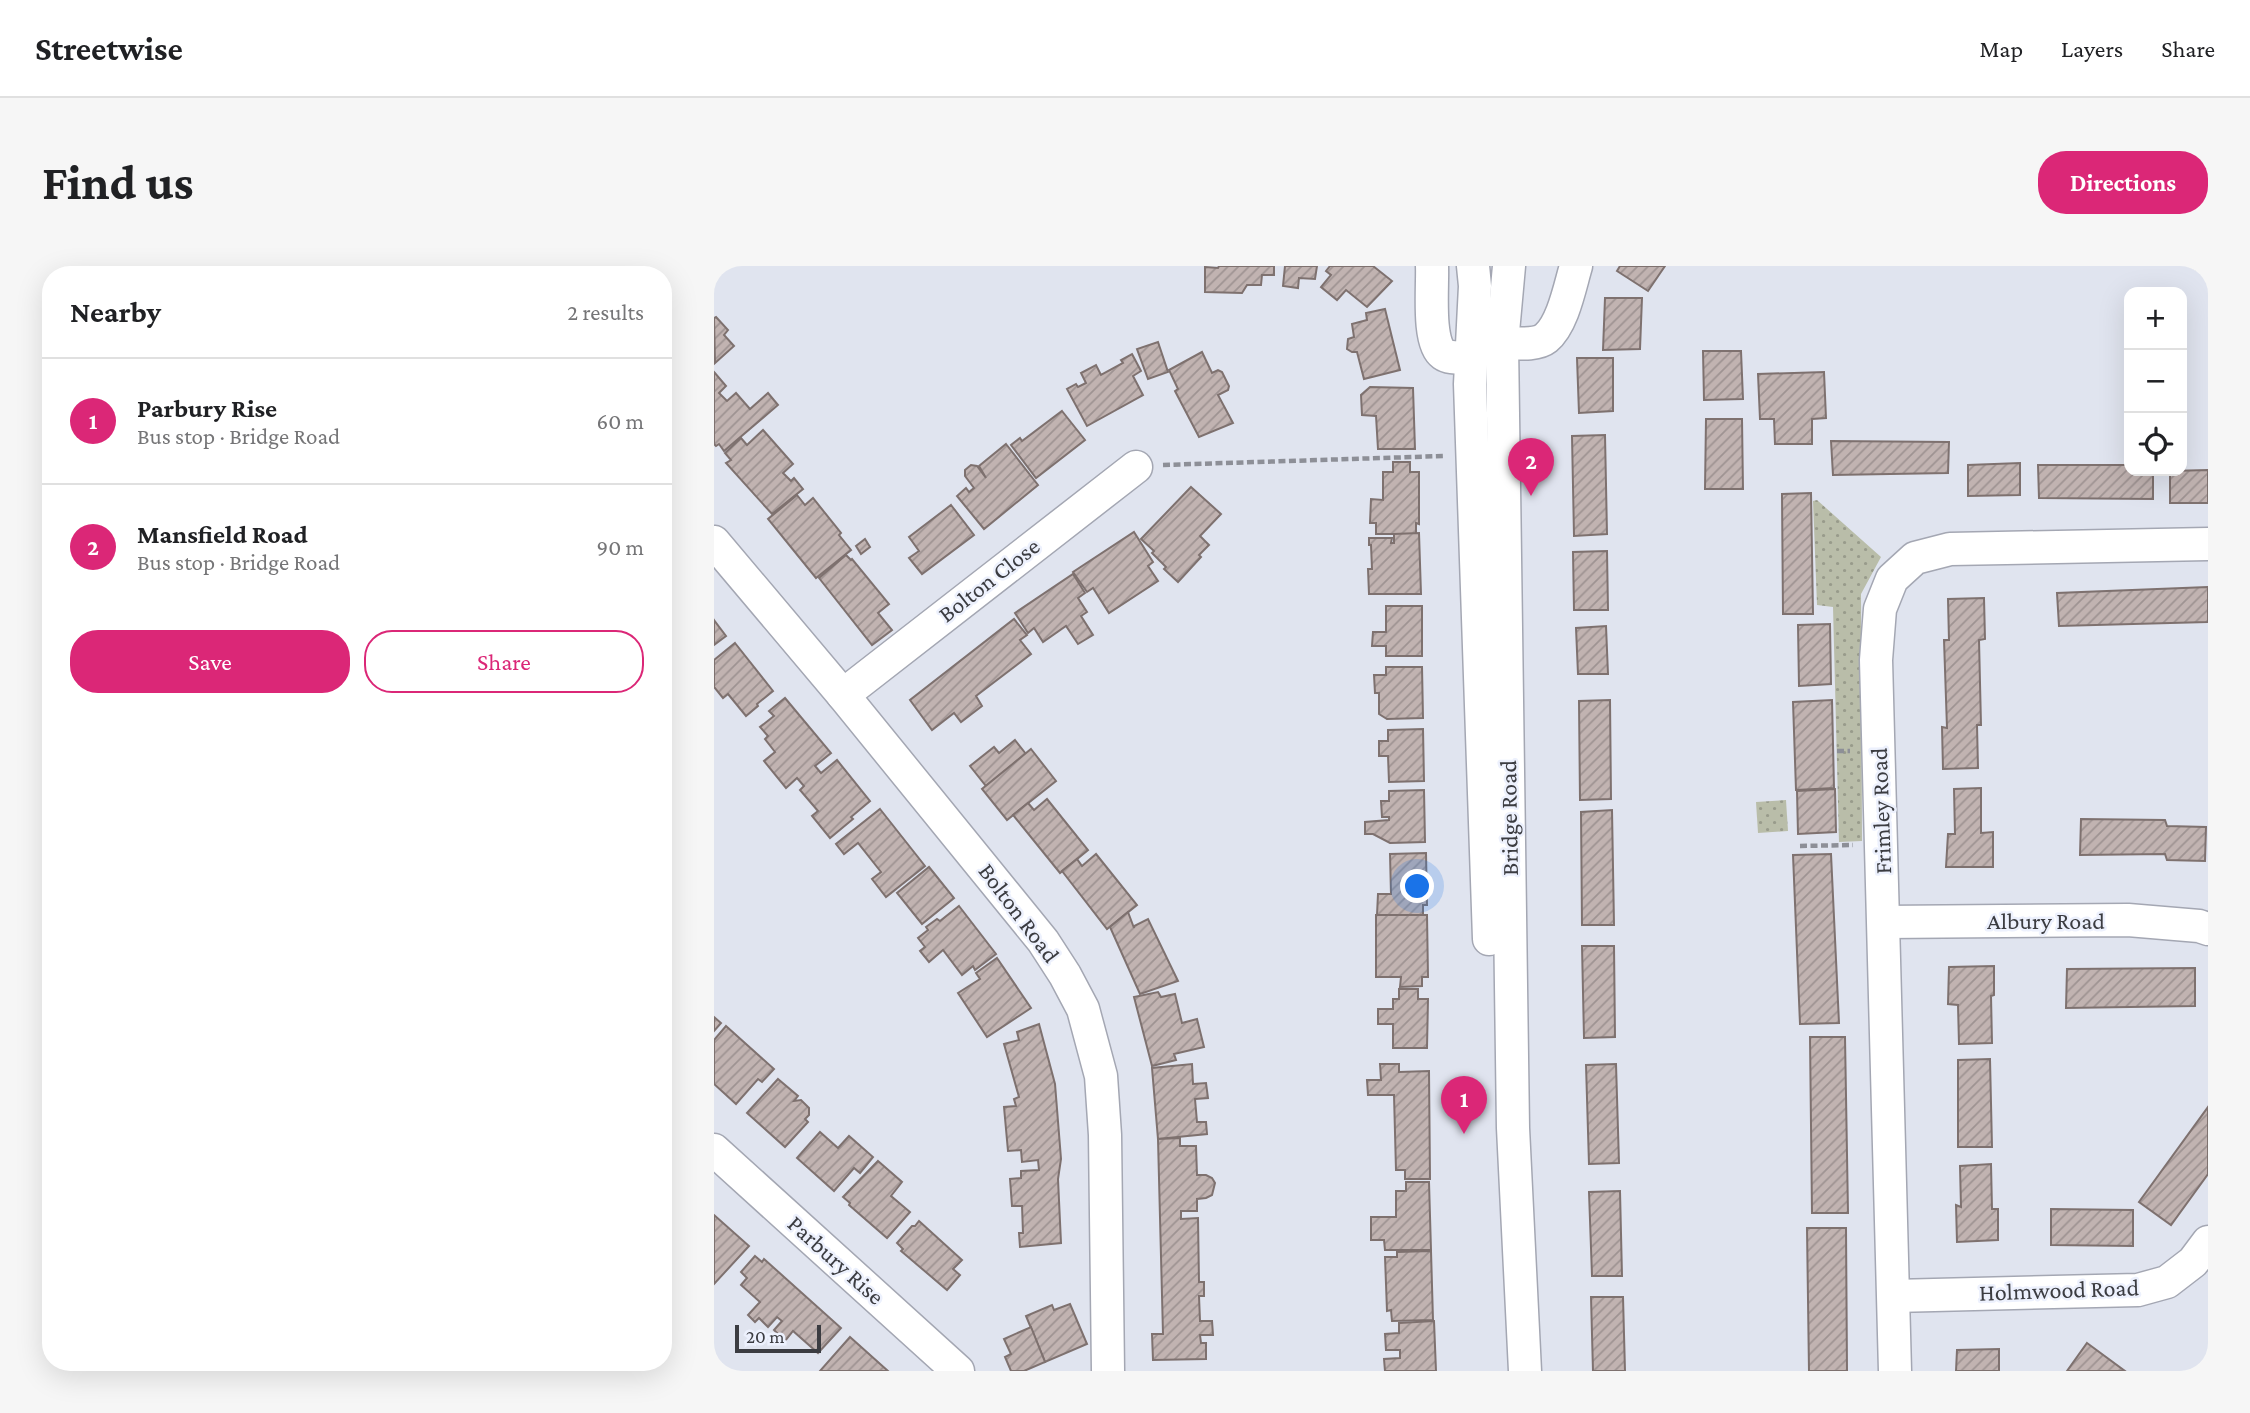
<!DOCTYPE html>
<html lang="en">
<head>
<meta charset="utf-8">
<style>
  body { margin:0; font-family:"Crimson Pro",serif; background:#f6f6f6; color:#202124 }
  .controls { position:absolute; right:21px; top:21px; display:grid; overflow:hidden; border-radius:14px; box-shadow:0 7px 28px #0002 }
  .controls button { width:63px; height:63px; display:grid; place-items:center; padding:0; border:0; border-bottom:2px solid #e0e0e0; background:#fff; color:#202124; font:35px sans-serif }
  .scale { position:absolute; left:21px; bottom:18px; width:86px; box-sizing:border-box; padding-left:7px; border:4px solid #3b3c41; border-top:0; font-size:19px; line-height:24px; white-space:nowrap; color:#3b3c41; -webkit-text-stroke:5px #edf1fd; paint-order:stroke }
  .you { position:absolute; left:704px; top:621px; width:24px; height:24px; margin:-18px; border:5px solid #fff; border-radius:50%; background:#1a73e8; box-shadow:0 0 0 10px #1a73e833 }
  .badge { display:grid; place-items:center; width:46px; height:46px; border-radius:50%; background:#db2777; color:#fff; font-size:23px; font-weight:700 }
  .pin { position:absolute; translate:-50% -58px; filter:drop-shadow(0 2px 4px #0008) }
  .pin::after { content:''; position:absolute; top:37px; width:24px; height:21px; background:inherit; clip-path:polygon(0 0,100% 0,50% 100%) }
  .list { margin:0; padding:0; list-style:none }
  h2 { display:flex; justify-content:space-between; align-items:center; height:91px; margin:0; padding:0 28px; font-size:30px }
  h2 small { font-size:23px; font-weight:400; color:#757577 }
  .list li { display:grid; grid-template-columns:46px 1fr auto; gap:21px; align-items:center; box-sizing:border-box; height:126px; padding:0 28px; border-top:2px solid #e0e0e0 }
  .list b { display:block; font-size:26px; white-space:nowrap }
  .list p { margin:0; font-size:23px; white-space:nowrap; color:#757577 }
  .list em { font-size:23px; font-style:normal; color:#757577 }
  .actions { display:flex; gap:14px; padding:21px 28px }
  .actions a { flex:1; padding:16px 0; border:2px solid #db2777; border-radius:28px; text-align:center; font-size:24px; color:#db2777 }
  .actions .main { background:#db2777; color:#fff }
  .icon { flex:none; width:38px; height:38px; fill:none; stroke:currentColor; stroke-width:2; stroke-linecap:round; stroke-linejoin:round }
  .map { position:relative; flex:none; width:1494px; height:1105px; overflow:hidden; border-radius:28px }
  header { display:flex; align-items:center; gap:42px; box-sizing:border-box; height:98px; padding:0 35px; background:#fff; border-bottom:2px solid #e0e0e0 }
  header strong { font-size:33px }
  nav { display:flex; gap:38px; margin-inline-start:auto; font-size:24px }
  .intro { display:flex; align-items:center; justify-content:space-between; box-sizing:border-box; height:168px; padding:0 42px }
  h1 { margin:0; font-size:49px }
  .button { padding:18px 32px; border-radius:28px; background:#db2777; color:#fff; font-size:24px; font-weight:700 }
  main { display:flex; gap:42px; padding:0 42px }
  aside { flex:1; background:#fff; border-radius:28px; box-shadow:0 7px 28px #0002 }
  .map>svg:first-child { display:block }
</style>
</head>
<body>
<header>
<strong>Streetwise</strong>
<nav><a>Map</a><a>Layers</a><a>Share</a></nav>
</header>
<div class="intro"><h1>Find us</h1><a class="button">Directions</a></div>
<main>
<aside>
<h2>Nearby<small>2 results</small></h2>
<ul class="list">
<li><span class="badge">1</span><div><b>Parbury Rise</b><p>Bus stop · Bridge Road</p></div><em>60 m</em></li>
<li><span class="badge">2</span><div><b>Mansfield Road</b><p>Bus stop · Bridge Road</p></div><em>90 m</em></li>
</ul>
<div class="actions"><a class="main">Save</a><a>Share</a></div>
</aside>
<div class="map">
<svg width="1494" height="1105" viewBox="0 0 1494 1105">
  <defs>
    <pattern id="grass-dots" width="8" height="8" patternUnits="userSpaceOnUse" patternTransform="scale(1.75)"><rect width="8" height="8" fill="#b9bda9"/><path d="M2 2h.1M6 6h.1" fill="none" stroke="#989b8b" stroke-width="1.8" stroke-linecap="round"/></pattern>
    <pattern id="building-hatch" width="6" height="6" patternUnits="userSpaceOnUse" patternTransform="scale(1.75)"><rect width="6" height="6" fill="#c1b3b1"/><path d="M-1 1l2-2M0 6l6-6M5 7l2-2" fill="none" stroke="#9e9392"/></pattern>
  </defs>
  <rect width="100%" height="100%" fill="#e0e4ef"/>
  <!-- grass -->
  <g fill="url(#grass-dots)">
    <path d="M 1103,234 L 1167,291 L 1147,328 L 1148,575 L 1125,576 L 1119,341 L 1103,339 L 1099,235 Z"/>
    <path d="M 1072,534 L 1074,565 L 1044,567 L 1042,536 Z"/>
  </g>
  <!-- building -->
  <g fill="url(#building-hatch)" stroke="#7e716f" stroke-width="2">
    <path d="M 505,0 L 560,0 L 560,9 L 548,9 L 547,19 L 533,19 L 528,27 L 491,26 L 491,1 L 504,2 Z"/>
    <path d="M 571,0 L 603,0 L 601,13 L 585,12 L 584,22 L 569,20 Z"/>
    <path d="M 616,0 L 659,0 L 678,15 L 653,41 L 632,24 L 623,34 L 607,21 L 617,9 L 612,5 Z"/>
    <path d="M 906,0 L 951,0 L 934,25 L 903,5 Z"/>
    <path d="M 1476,0 L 1494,0 L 1494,10 Z"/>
    <path d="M 891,32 L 928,32 L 926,83 L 889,84 Z"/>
    <path d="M 671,43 L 686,104 L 650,113 L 643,86 L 638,86 L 633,83 L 634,73 L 640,71 L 638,58 L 653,54 L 652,47 Z"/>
    <path d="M 2,51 L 14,64 L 10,69 L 20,80 L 1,97 L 0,52 Z"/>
    <path d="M 444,76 L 454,106 L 434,113 L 423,83 Z"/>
    <path d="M 989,85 L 1027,85 L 1029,133 L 990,134 Z"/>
    <path d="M 488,86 L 498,107 L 504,104 L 508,106 L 515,120 L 514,124 L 504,129 L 519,157 L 485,171 L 461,125 L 464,123 L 455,104 Z"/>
    <path d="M 418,88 L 427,105 L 419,110 L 429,129 L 373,160 L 353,123 L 362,118 L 364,121 L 372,117 L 367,107 L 382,99 L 387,109 L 409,97 L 407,94 Z"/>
    <path d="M 863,92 L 899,92 L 899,145 L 865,147 Z"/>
    <path d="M 0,106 L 12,120 L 5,127 L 13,135 L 22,127 L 36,143 L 54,127 L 64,139 L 10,185 L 5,178 L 2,180 L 0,178 Z"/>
    <path d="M 1110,106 L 1112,152 L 1098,153 L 1098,178 L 1061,178 L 1060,153 L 1046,153 L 1044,108 Z"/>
    <path d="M 656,121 L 699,122 L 701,183 L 664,183 L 662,150 L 648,149 L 647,129 Z"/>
    <path d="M 348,145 L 371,174 L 322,212 L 297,179 L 306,172 L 308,175 Z"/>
    <path d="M 992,153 L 1028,153 L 1029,223 L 991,223 Z"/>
    <path d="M 49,164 L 79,198 L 69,207 L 77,215 L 80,212 L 89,223 L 58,248 L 12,197 L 17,194 L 11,187 L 27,172 L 33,179 Z"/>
    <path d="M 891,169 L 893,268 L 860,270 L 858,170 Z"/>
    <path d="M 1117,175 L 1235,176 L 1234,207 L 1119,209 Z"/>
    <path d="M 292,178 L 324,219 L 270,263 L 243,230 L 252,222 L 255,226 L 260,222 L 251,210 L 251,204 L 257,199 L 263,200 L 272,212 L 265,200 Z"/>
    <path d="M 679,196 L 696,196 L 696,206 L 705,206 L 705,258 L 702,257 L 702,268 L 662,268 L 662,257 L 656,257 L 657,233 L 669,234 L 669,206 L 679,206 Z"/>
    <path d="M 1306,197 L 1306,229 L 1254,230 L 1254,199 Z"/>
    <path d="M 1324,199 L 1415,199 L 1415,205 L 1439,205 L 1439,233 L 1325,232 Z"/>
    <path d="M 1494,204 L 1494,237 L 1456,237 L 1456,205 Z"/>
    <path d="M 477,221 L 507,248 L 486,270 L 495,279 L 485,289 L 487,291 L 464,316 L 450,303 L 452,301 L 438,287 L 440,285 L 427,273 Z"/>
    <path d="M 1097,227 L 1099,348 L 1069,348 L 1068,228 Z"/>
    <path d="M 83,229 L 91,239 L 99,232 L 127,267 L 125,269 L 137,284 L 102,312 L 54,253 Z"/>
    <path d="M 237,239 L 260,269 L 208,308 L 195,292 L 205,285 L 195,271 Z"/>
    <path d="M 420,266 L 439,296 L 434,300 L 444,315 L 395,347 L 379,322 L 373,326 L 359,306 Z"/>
    <path d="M 705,267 L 707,328 L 655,328 L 654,303 L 658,303 L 657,279 L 655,279 L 655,272 L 678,272 L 677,277 L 680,277 L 680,268 Z"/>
    <path d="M 151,273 L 156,281 L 147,288 L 142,280 Z"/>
    <path d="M 893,285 L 894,344 L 860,344 L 859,286 Z"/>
    <path d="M 132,289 L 137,294 L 138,293 L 175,338 L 164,347 L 178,364 L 158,379 L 105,312 Z"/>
    <path d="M 359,308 L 371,327 L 364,332 L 373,346 L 367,350 L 379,369 L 364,378 L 352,360 L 329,376 L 320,362 L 314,367 L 301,347 Z"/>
    <path d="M 1494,321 L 1494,356 L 1345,360 L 1343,327 Z"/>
    <path d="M 1270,332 L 1271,373 L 1265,374 L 1267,459 L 1263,459 L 1264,502 L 1229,503 L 1228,461 L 1233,462 L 1230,374 L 1235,374 L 1234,333 Z"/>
    <path d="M 672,340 L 708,340 L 708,390 L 672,390 L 672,380 L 658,380 L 659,366 L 672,366 Z"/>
    <path d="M 300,353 L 313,369 L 306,374 L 317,388 L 262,430 L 268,440 L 247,456 L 240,447 L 218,464 L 196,434 Z"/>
    <path d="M 0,354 L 12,370 L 0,379 Z"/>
    <path d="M 1116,358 L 1117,418 L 1085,420 L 1084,359 Z"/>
    <path d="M 892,360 L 894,408 L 864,408 L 862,362 Z"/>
    <path d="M 21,377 L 59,425 L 43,438 L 44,440 L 32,450 L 14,428 L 9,432 L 0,421 L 0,394 Z"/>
    <path d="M 672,401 L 708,401 L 709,452 L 673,453 L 665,448 L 665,427 L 661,427 L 660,409 L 672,409 Z"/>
    <path d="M 71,432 L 117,487 L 101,500 L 107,507 L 123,494 L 156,535 L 137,551 L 139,553 L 116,572 L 98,550 L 104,545 L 86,524 L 90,520 L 83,512 L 72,522 L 50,495 L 61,486 L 51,473 L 54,470 L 46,461 L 60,450 L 55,445 Z"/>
    <path d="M 896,434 L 897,533 L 866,534 L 865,435 Z"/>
    <path d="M 1118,434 L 1120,522 L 1082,524 L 1079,436 Z"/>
    <path d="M 709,463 L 710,515 L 675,516 L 674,490 L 665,490 L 665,475 L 674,475 L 674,464 Z"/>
    <path d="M 301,474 L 312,488 L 272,520 L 256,500 L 280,481 L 285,487 Z"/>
    <path d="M 317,483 L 342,515 L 293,554 L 268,523 Z"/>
    <path d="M 1267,522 L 1267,567 L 1279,566 L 1279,601 L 1232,601 L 1234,568 L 1241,568 L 1240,523 Z"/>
    <path d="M 1121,523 L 1122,566 L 1084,568 L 1083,525 Z"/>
    <path d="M 710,524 L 711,576 L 676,577 L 659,568 L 651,568 L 651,556 L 675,554 L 675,551 L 668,551 L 667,535 L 675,535 L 675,525 Z"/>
    <path d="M 333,533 L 374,584 L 346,607 L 299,549 L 314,537 L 320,544 Z"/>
    <path d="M 166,543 L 211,600 L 172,631 L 158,613 L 167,606 L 144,577 L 130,588 L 122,578 Z"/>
    <path d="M 898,544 L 900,659 L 868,659 L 867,546 Z"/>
    <path d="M 1367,553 L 1451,554 L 1453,560 L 1492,561 L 1491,595 L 1453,594 L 1451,588 L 1366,589 Z"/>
    <path d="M 712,587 L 713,639 L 709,639 L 709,649 L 663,649 L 664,628 L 677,628 L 676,588 Z"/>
    <path d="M 382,588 L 423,639 L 393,663 L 348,605 L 363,593 L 368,600 Z"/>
    <path d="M 1117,588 L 1125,757 L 1086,758 L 1079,589 Z"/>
    <path d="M 215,601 L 240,632 L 208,658 L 183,627 Z"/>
    <path d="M 245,640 L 282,688 L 261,704 L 259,700 L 248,709 L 229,684 L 215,696 L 206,685 L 211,681 L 204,672 L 214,664 L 212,661 L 223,653 L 226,655 Z"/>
    <path d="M 414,646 L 420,662 L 420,660 L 434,653 L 464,715 L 426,728 L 396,661 Z"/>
    <path d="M 662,649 L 713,649 L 714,711 L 708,711 L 708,720 L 686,721 L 687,711 L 662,711 Z"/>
    <path d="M 868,680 L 900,680 L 901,771 L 870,772 Z"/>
    <path d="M 283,692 L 317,742 L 273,771 L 244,727 L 266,713 L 262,707 Z"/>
    <path d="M 1280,700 L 1280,729 L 1277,730 L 1278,777 L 1245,778 L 1244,739 L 1234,738 L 1235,701 Z"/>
    <path d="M 1481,702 L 1481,740 L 1352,742 L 1353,703 Z"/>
    <path d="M 685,723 L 704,723 L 704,733 L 714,733 L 713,782 L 679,782 L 679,758 L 664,758 L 664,743 L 679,743 L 679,733 L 685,733 Z"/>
    <path d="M 444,726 L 447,731 L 461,728 L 468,757 L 483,753 L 490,781 L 460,788 L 462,794 L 438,800 L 420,731 Z"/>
    <path d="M 0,751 L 7,757 L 0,765 Z"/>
    <path d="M 325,758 L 341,818 L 347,893 L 344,913 L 347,977 L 306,981 L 305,967 L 309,967 L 308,940 L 298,940 L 296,913 L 307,912 L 307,905 L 325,904 L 324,894 L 308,896 L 307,884 L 294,885 L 290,841 L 302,840 L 300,833 L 305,831 L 290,778 L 305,774 L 303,766 Z"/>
    <path d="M 12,760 L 60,803 L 48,816 L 44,813 L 22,838 L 0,818 L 0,774 Z"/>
    <path d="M 1096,771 L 1131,771 L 1134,947 L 1098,947 Z"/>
    <path d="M 1276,793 L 1278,881 L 1244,881 L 1244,794 Z"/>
    <path d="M 478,798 L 479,818 L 492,817 L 494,832 L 481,833 L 483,856 L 492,856 L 493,868 L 444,873 L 438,802 Z"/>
    <path d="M 666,798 L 685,798 L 685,806 L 715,805 L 716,913 L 691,913 L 691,904 L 682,904 L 680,829 L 654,829 L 653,814 L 667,814 Z"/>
    <path d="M 902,798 L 905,897 L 875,898 L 872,799 Z"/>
    <path d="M 64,813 L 84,830 L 80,835 L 87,834 L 95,842 L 95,849 L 91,853 L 94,856 L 71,881 L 33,847 Z"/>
    <path d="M 1494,841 L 1494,908 L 1457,959 L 1425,936 Z"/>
    <path d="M 106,866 L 124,882 L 135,870 L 159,891 L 146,907 L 140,902 L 120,925 L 83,892 Z"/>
    <path d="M 466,872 L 466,880 L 482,880 L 483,909 L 492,909 L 498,912 L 501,917 L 498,929 L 492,932 L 483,933 L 483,945 L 467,945 L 467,953 L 484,952 L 485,1016 L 490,1016 L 490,1030 L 485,1030 L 486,1055 L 498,1055 L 499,1069 L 486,1069 L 487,1077 L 492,1077 L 492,1093 L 439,1094 L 438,1068 L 449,1068 L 444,873 Z"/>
    <path d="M 164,895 L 188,916 L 177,930 L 196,946 L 173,972 L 135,939 L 136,937 L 129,931 Z"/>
    <path d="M 1277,898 L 1278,943 L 1284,943 L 1284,974 L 1243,976 L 1242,939 L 1247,941 L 1246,900 Z"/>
    <path d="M 692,916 L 715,916 L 717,984 L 671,984 L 670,974 L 657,974 L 657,951 L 682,951 L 682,925 L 692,925 Z"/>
    <path d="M 906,925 L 908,1010 L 878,1010 L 875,926 Z"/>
    <path d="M 1337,943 L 1419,944 L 1419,980 L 1337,979 Z"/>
    <path d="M 0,949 L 35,980 L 0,1018 Z"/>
    <path d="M 205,955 L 248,994 L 239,1003 L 246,1009 L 233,1024 L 187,985 L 189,983 L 183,977 L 198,960 L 201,960 Z"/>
    <path d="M 1093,962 L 1132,962 L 1133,1105 L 1095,1105 Z"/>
    <path d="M 717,985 L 719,1054 L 678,1055 L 677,1044 L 673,1045 L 671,991 L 683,991 L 683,986 Z"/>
    <path d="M 41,990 L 48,996 L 50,993 L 127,1062 L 104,1087 L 79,1065 L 71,1075 L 60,1064 L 68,1055 L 63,1051 L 54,1061 L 45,1052 L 41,1056 L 34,1049 L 46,1036 L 27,1019 L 33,1012 L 27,1006 Z"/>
    <path d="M 877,1031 L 909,1031 L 911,1105 L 879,1105 Z"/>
    <path d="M 356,1038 L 373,1078 L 331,1096 L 312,1050 L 338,1039 L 340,1044 Z"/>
    <path d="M 720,1055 L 722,1105 L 671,1105 L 670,1093 L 686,1092 L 686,1084 L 672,1084 L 671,1068 L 685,1067 L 685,1057 Z"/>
    <path d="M 317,1061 L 331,1096 L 310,1105 L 297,1105 L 291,1091 L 297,1088 L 290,1073 Z"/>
    <path d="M 136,1071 L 174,1105 L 106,1105 Z"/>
    <path d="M 1373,1077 L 1411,1105 L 1353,1105 Z"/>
    <path d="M 1285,1083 L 1285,1105 L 1242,1105 L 1243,1084 Z"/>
  </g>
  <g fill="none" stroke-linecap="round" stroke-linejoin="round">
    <!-- minor casing -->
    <g stroke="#a4a7b3" stroke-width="35">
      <g id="minor">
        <path d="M 718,0 C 719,19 713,77 729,88 C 736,93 748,91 757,92"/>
        <path d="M 759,0 L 761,20 L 756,118 L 775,673"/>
        <path d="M 795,0 L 788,77 L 799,862 L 811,1105"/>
        <path d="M 788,77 C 801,77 822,80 832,72 C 849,58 856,20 862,0"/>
        <path d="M 0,276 L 129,429 L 329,675 L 351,709 L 369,743 L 387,810 L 391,869 L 394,1105"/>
        <path d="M 129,429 L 422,201"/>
        <path d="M 1170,656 L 1414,654 L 1485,660 L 1494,663"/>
        <path d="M 0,884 L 244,1105"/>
        <path d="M 1180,1030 L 1424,1024 L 1453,1016 L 1479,996 L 1494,976"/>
        <path d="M 1181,1105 L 1162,394 L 1166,343 L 1178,313 L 1201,292 L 1236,283 L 1494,278"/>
      </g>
    </g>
    <!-- path -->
    <g stroke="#8d8f97" stroke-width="4.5" stroke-dasharray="7 3.5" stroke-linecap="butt">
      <path d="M 449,199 L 730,190"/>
      <path d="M 1123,485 L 1136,485"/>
      <path d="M 1086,580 L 1139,579"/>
    </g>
    <!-- minor -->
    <use href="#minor" stroke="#fff" stroke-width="32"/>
  </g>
  <g text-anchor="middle" stroke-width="5" stroke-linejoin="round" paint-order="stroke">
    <!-- street labels -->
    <g font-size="24" fill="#3b3c41" stroke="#edf1fd">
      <text transform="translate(275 314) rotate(-38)" y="8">Bolton Close</text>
      <text transform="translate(1167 545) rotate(-92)" y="8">Frimley Road</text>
      <text transform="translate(795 552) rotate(-91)" y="8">Bridge Road</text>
      <text transform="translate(305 647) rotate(53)" y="8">Bolton Road</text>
      <text x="1332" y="663">Albury Road</text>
      <text transform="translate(122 994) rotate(42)" y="8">Parbury Rise</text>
      <text transform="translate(1345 1024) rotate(-2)" y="8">Holmwood Road</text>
    </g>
  </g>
</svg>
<div class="controls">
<button>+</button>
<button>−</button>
<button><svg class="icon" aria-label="locate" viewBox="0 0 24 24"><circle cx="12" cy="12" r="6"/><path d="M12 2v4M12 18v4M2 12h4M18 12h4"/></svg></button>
</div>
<div class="scale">20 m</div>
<div class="you"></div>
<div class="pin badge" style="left:750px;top:868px">1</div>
<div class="pin badge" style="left:817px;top:230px">2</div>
</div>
</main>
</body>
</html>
